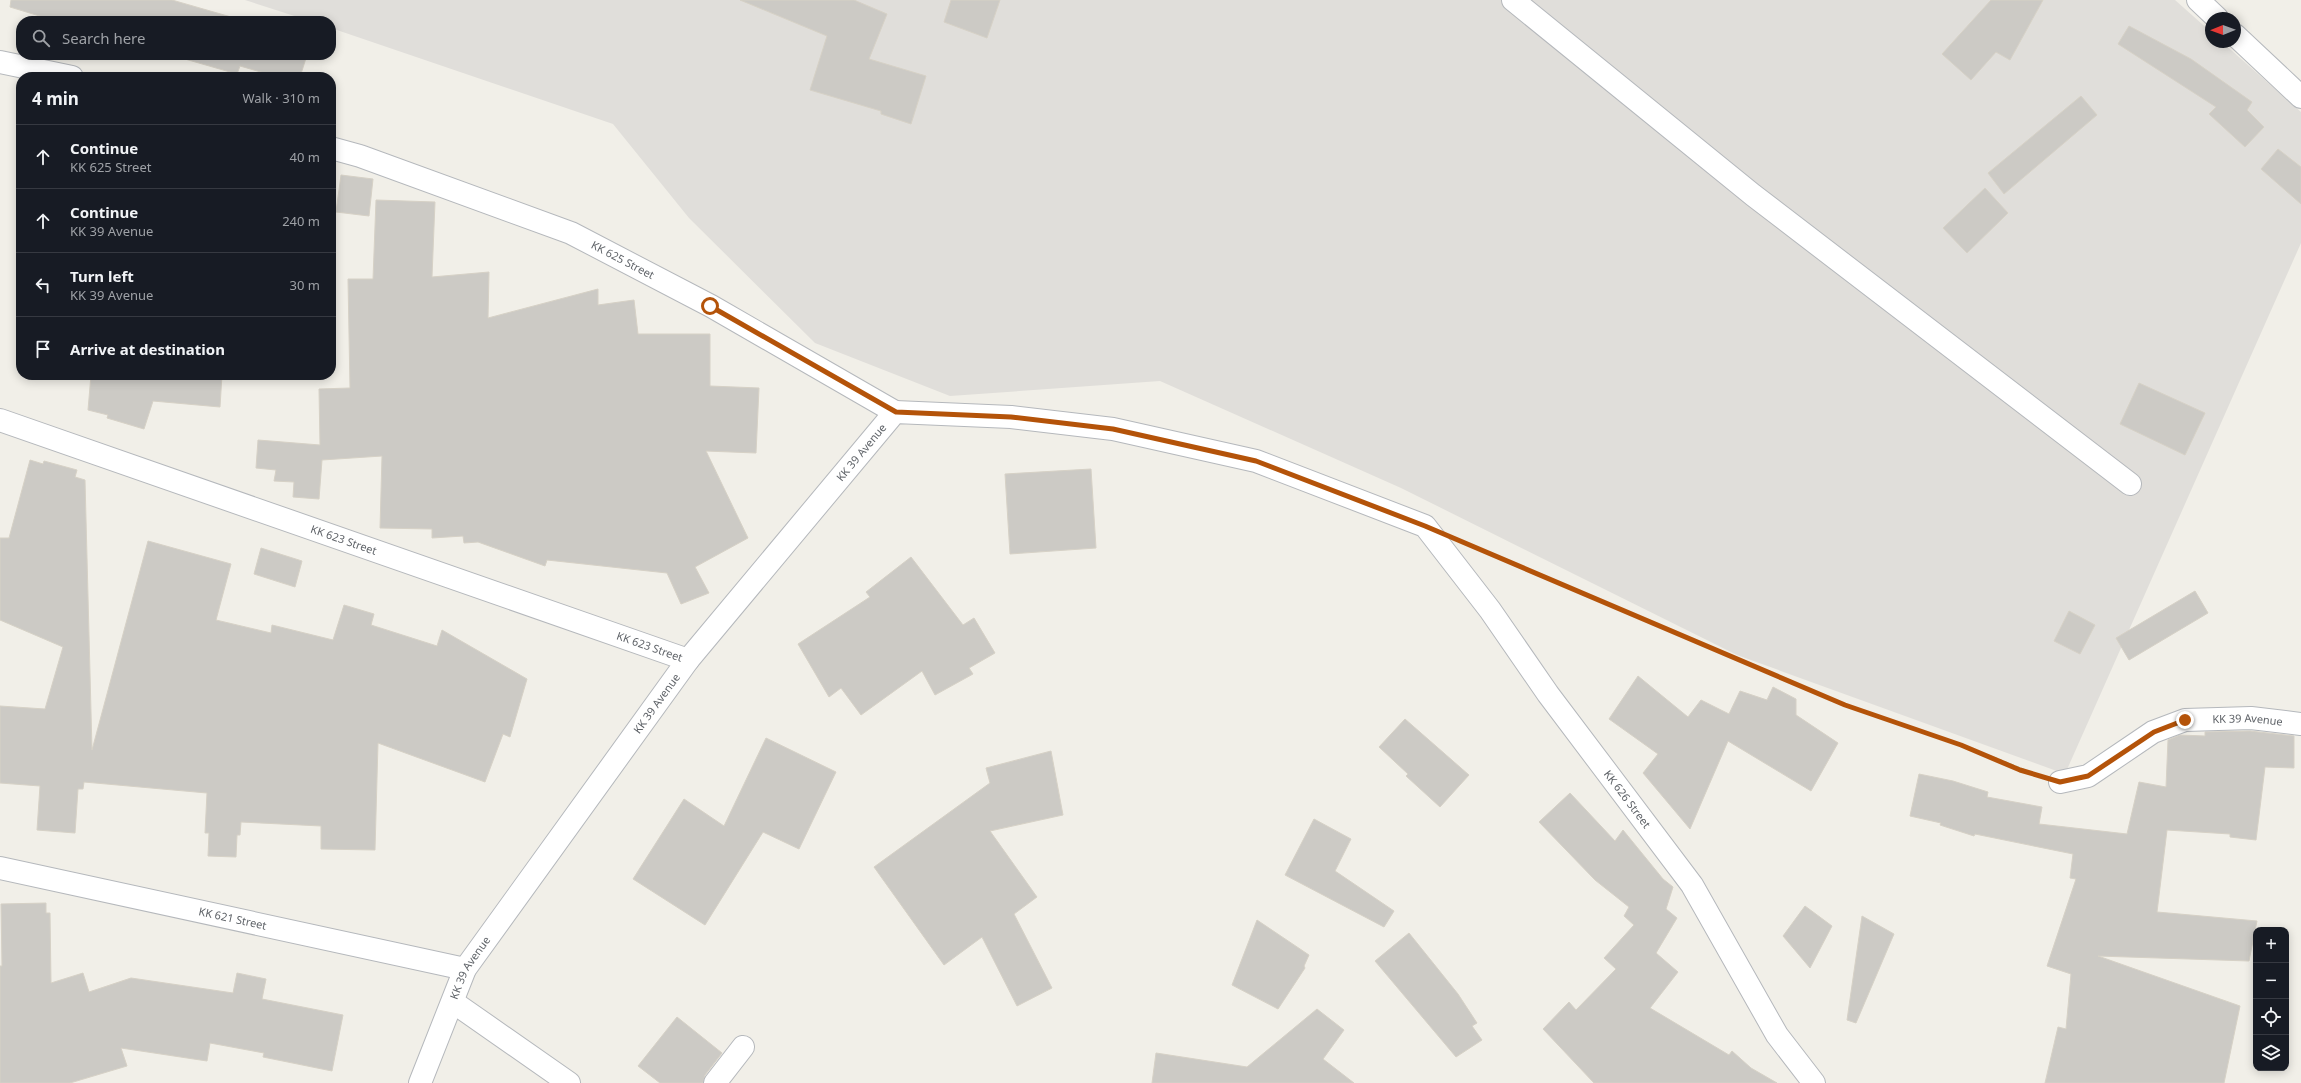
<!DOCTYPE html>
<html lang="en">
<head>
<meta charset="utf-8">
<style>
  body { margin:0; font-family:"Noto Sans",sans-serif; background:#242831; color:#f1f3f6 }
  .controls { position:absolute; right:12px; bottom:12px; display:grid; overflow:hidden; border-radius:8px; box-shadow:0 2px 10px #0003 }
  .controls button { width:36px; height:36px; display:grid; place-items:center; padding:0; border:0; border-bottom:1px solid #363941; background:#171b24; color:#f1f3f6; font:20px sans-serif }
  .compass { position:absolute; left:2205px; top:12px; width:36px; height:36px; border-radius:50%; background:#171b24; box-shadow:0 2px 10px #0003; rotate:269deg }
  .stop { position:absolute; width:12px; height:12px; margin:-9px; border:3px solid #b45309; border-radius:50%; background:#fff }
  .stop.end { background:#b45309; border-color:#fff; box-shadow:0 1px 4px #0008 }
  .list { margin:0; padding:0; list-style:none }
  h2 { display:flex; justify-content:space-between; align-items:center; height:52px; margin:0; padding:0 16px; font-size:17px }
  h2 small { font-size:13px; font-weight:400; color:#9ea1a6 }
  .list li { display:grid; grid-template-columns:26px 1fr auto; gap:12px; align-items:center; box-sizing:border-box; height:64px; padding:0 16px; border-top:1px solid #363941 }
  .list b { display:block; font-size:15px; white-space:nowrap }
  .list p { margin:0; font-size:13px; white-space:nowrap; color:#9ea1a6 }
  .list em { font-size:13px; font-style:normal; color:#9ea1a6 }
  .icon { flex:none; width:22px; height:22px; fill:none; stroke:currentColor; stroke-width:2; stroke-linecap:round; stroke-linejoin:round }
  .map { position:relative; flex:none; width:2301px; height:1083px; overflow:hidden }
  .search { position:absolute; background:#171b24; box-shadow:0 2px 10px #0003; left:16px; top:16px; width:320px; height:44px; display:flex; align-items:center; gap:10px; box-sizing:border-box; padding:0 14px; border-radius:16px; color:#9ea1a6; font-size:15px }
  .panel { position:absolute; background:#171b24; box-shadow:0 2px 10px #0003; left:16px; top:72px; width:320px; height:308px; border-radius:16px }
  .map>svg:first-child { display:block }
</style>
</head>
<body>
<div class="map">
<svg width="2301" height="1083" viewBox="0 0 2301 1083">
  <rect width="100%" height="100%" fill="#f1efe8"/>
  <!-- industrial -->
  <path fill="#e0deda" d="M 245,0 L 2175,0 L 2211,32 L 2211,42 L 2222,42 L 2301,112 L 2301,243 L 2065,774 L 1737,655 L 1401,488 L 1160,381 L 950,396 L 815,343 L 689,218 L 613,124 L 331,28 L 331,21 L 310,21 Z"/>
  <!-- building -->
  <g fill="#cccac5" stroke="#d6d1c6">
    <path d="M 11,0 L 172,0 L 245,21 L 56,21 L 10,7 Z"/>
    <path d="M 740,0 L 854,0 L 887,14 L 869,59 L 926,76 L 911,124 L 881,114 L 881,111 L 810,90 L 827,36 Z"/>
    <path d="M 951,0 L 1000,0 L 987,38 L 944,22 Z"/>
    <path d="M 1991,0 L 2043,0 L 2010,60 L 1996,52 L 1971,80 L 1942,54 Z"/>
    <path d="M 2129,26 L 2191,59 L 2252,102 L 2247,110 L 2264,127 L 2245,147 L 2209,114 L 2216,107 L 2118,44 Z"/>
    <path d="M 171,55 L 307,55 L 300,77 L 278,77 L 240,66 L 237,74 Z"/>
    <path d="M 2081,96 L 2097,115 L 2004,194 L 1988,173 Z"/>
    <path d="M 2278,149 L 2301,167 L 2301,204 L 2261,169 Z"/>
    <path d="M 341,175 L 373,179 L 369,216 L 336,212 Z"/>
    <path d="M 1985,188 L 2008,213 L 1967,253 L 1943,228 Z"/>
    <path d="M 376,200 L 435,202 L 432,277 L 489,272 L 488,318 L 598,289 L 598,305 L 634,300 L 638,334 L 710,334 L 710,386 L 759,388 L 756,453 L 706,451 L 748,538 L 695,567 L 709,593 L 681,604 L 667,573 L 547,560 L 545,566 L 478,542 L 464,543 L 463,536 L 432,538 L 432,529 L 380,528 L 382,456 L 322,460 L 319,499 L 293,497 L 294,482 L 274,481 L 276,470 L 256,468 L 258,440 L 320,445 L 319,389 L 350,388 L 348,279 L 373,279 Z"/>
    <path d="M 91,375 L 222,375 L 220,407 L 153,401 L 144,429 L 107,418 L 108,415 L 88,410 Z"/>
    <path d="M 2139,383 L 2205,413 L 2185,455 L 2120,424 Z"/>
    <path d="M 30,460 L 43,464 L 44,461 L 77,470 L 75,477 L 85,480 L 92,750 L 148,541 L 231,564 L 216,620 L 271,633 L 272,625 L 333,640 L 344,605 L 374,614 L 371,625 L 437,646 L 442,630 L 527,679 L 510,737 L 503,734 L 485,782 L 378,743 L 375,850 L 321,849 L 321,826 L 241,822 L 240,835 L 237,835 L 236,857 L 208,856 L 209,833 L 205,833 L 207,793 L 84,782 L 83,789 L 78,789 L 75,833 L 37,830 L 40,786 L 0,783 L 0,706 L 45,709 L 63,647 L 0,620 L 0,538 L 9,538 Z"/>
    <path d="M 1091,469 L 1096,548 L 1010,554 L 1005,474 Z"/>
    <path d="M 261,548 L 302,561 L 295,587 L 254,574 Z"/>
    <path d="M 911,557 L 963,625 L 974,618 L 995,653 L 969,668 L 973,674 L 935,695 L 922,671 L 861,715 L 841,688 L 829,697 L 798,644 L 870,597 L 866,592 Z"/>
    <path d="M 2195,591 L 2208,613 L 2129,660 L 2116,638 Z"/>
    <path d="M 2069,611 L 2095,625 L 2080,654 L 2054,641 Z"/>
    <path d="M 1638,676 L 1688,717 L 1701,700 L 1729,714 L 1740,691 L 1767,700 L 1773,687 L 1796,699 L 1796,715 L 1838,743 L 1811,791 L 1728,741 L 1690,829 L 1643,773 L 1658,754 L 1609,719 Z"/>
    <path d="M 1405,719 L 1469,775 L 1440,807 L 1406,776 L 1408,774 L 1379,747 Z"/>
    <path d="M 2250,731 L 2294,736 L 2294,768 L 2265,767 L 2256,840 L 2230,837 L 2230,834 L 2167,830 L 2157,912 L 2257,921 L 2249,961 L 2098,956 L 2240,1006 L 2224,1083 L 2045,1083 L 2058,1027 L 2066,1029 L 2071,974 L 2047,966 L 2076,879 L 2070,878 L 2073,854 L 1975,834 L 1974,836 L 1940,825 L 1941,823 L 1910,816 L 1919,774 L 1953,781 L 1988,792 L 1987,797 L 2042,807 L 2039,824 L 2127,834 L 2139,782 L 2166,787 L 2168,740 L 2180,735 L 2205,736 L 2205,732 Z"/>
    <path d="M 766,738 L 836,772 L 799,849 L 763,832 L 705,925 L 633,879 L 684,799 L 724,826 Z"/>
    <path d="M 1051,751 L 1063,815 L 990,831 L 1037,897 L 1014,914 L 1052,988 L 1017,1006 L 982,937 L 944,965 L 874,867 L 990,783 L 986,768 Z"/>
    <path d="M 1570,793 L 1615,841 L 1623,830 L 1663,879 L 1673,887 L 1666,909 L 1677,918 L 1656,953 L 1678,972 L 1650,1008 L 1729,1055 L 1732,1051 L 1751,1068 L 1777,1083 L 1594,1083 L 1543,1029 L 1569,1002 L 1576,1010 L 1616,969 L 1604,958 L 1634,925 L 1624,916 L 1629,907 L 1595,880 L 1539,822 Z"/>
    <path d="M 1314,819 L 1351,839 L 1335,871 L 1394,911 L 1384,927 L 1285,875 Z"/>
    <path d="M 46,903 L 46,913 L 50,913 L 51,983 L 83,973 L 89,992 L 131,978 L 233,993 L 237,973 L 266,979 L 262,999 L 343,1015 L 332,1071 L 263,1057 L 264,1053 L 210,1043 L 207,1061 L 121,1048 L 127,1066 L 70,1083 L 0,1083 L 0,966 L 2,966 L 1,904 Z"/>
    <path d="M 1805,906 L 1832,926 L 1810,968 L 1783,936 Z"/>
    <path d="M 1862,916 L 1894,934 L 1856,1023 L 1847,1020 Z"/>
    <path d="M 1257,920 L 1309,955 L 1304,966 L 1305,968 L 1278,1009 L 1232,985 Z"/>
    <path d="M 1409,933 L 1458,994 L 1477,1023 L 1472,1026 L 1482,1040 L 1456,1057 L 1375,961 Z"/>
    <path d="M 1317,1009 L 1344,1030 L 1323,1059 L 1354,1083 L 1152,1083 L 1156,1053 L 1247,1067 Z"/>
    <path d="M 677,1017 L 722,1053 L 705,1075 L 703,1083 L 660,1083 L 638,1066 Z"/>
  </g>
  <g fill="none" stroke-linecap="round" stroke-linejoin="round">
    <!-- minor casing -->
    <g stroke="#b5b8bc" stroke-width="24">
      <g id="minor">
        <path d="M 1513,0 L 1753,195 L 2130,484"/>
        <path d="M 2198,0 L 2217,18"/>
        <path d="M 2235,35 L 2301,97"/>
        <path d="M 0,62 L 72,77"/>
        <path id="s1" d="M 331,148 L 360,156 L 571,233 L 711,306 L 895,412"/>
        <path id="s2" d="M 0,420 L 688,660"/>
        <path id="s3" d="M 2060,782 L 2088,776 L 2153,732 L 2185,720 L 2251,718 L 2301,724"/>
        <path id="s4" d="M 0,868 L 465,969"/>
        <path d="M 453,1002 L 569,1083"/>
        <path id="s5" d="M 420,1083 L 465,969 L 688,660 L 895,412 L 1011,417 L 1113,429 L 1256,461 L 1425,526 L 1490,610 L 1548,694 L 1692,885 L 1777,1035 L 1814,1083"/>
        <path d="M 715,1083 L 743,1047"/>
      </g>
    </g>
    <!-- path -->
    <path stroke="#9cc7a9" stroke-width="2.5" stroke-dasharray="4 2" stroke-linecap="butt" d="M 1482,550 L 1845,705 L 1961,745 L 2034,774"/>
    <!-- minor -->
    <use href="#minor" stroke="#fff" stroke-width="22"/>
  </g>
  <g fill="none" stroke-linecap="round" stroke-linejoin="round">
    <!-- route -->
    <path stroke="#b45309" stroke-width="5" d="M 710,306 L 896,412 L 1011,417 L 1113,429 L 1256,461 L 1425,526 L 1845,705 L 1961,745 L 2020,770 L 2060,782 L 2088,776 L 2154,732 L 2185,720"/>
  </g>
  <g text-anchor="middle" stroke-width="3" stroke-linejoin="round" paint-order="stroke">
    <!-- street labels -->
    <g font-size="11" fill="#5f6368" stroke="#fff">
      <text dy="4" stroke="none"><textPath href="#s1" startOffset="313">KK 625 Street</textPath></text>
      <text dy="4" stroke="none"><textPath href="#s5" startOffset="774">KK 39 Avenue</textPath></text>
      <text dy="4" stroke="none"><textPath href="#s2" startOffset="364">KK 623 Street</textPath></text>
      <text dy="4" stroke="none"><textPath href="#s2" startOffset="688">KK 623 Street</textPath></text>
      <text dy="4" stroke="none"><textPath href="#s5" startOffset="450">KK 39 Avenue</textPath></text>
      <text dy="4" stroke="none"><textPath href="#s3" startOffset="204">KK 39 Avenue</textPath></text>
      <text dy="4" stroke="none"><textPath href="#s5" startOffset="1713">KK 626 Street</textPath></text>
      <text dy="4" stroke="none"><textPath href="#s4" startOffset="238">KK 621 Street</textPath></text>
      <text dy="4" stroke="none"><textPath href="#s5" startOffset="126">KK 39 Avenue</textPath></text>
    </g>
  </g>
</svg>
<div class="controls">
<button>+</button>
<button>−</button>
<button><svg class="icon" aria-label="locate" viewBox="0 0 24 24"><circle cx="12" cy="12" r="6"/><path d="M12 2v4M12 18v4M2 12h4M18 12h4"/></svg></button>
<button><svg class="icon" aria-label="layers" viewBox="0 0 24 24"><path d="M12 4l9 5-9 5-9-5zM3 14l9 5 9-5"/></svg></button>
</div>
<svg class="compass" viewBox="-18 -18 36 36"><path d="M0-13l5 13h-10z" fill="#e53935"/><path d="M0 13l5-13h-10z" fill="#9ea1a6"/></svg>
<div class="stop" style="left:710px;top:306px"></div>
<div class="stop end" style="left:2185px;top:720px"></div>
<div class="search"><svg class="icon" aria-label="search" viewBox="0 0 24 24"><circle cx="10" cy="10" r="6"/><path d="M15 15l6 6"/></svg>Search here</div>
<section class="panel">
<h2>4 min<small>Walk · 310 m</small></h2>
<ul class="list">
<li><svg class="icon" aria-label="ahead" viewBox="0 0 24 24"><path d="M12 20V5M6 11l6-6 6 6"/></svg><div><b>Continue</b><p>KK 625 Street</p></div><em>40 m</em></li>
<li><svg class="icon" aria-label="ahead" viewBox="0 0 24 24"><path d="M12 20V5M6 11l6-6 6 6"/></svg><div><b>Continue</b><p>KK 39 Avenue</p></div><em>240 m</em></li>
<li><svg class="icon" aria-label="left" viewBox="0 0 24 24"><path d="M17 20v-9H6M10 6l-5 5 5 5"/></svg><div><b>Turn left</b><p>KK 39 Avenue</p></div><em>30 m</em></li>
<li><svg class="icon" aria-label="arrive" viewBox="0 0 24 24"><path d="M6 21V4h12l-3 4 3 4H6"/></svg><div><b>Arrive at destination</b></div></li>
</ul>
</section>
</div>
</body>
</html>
